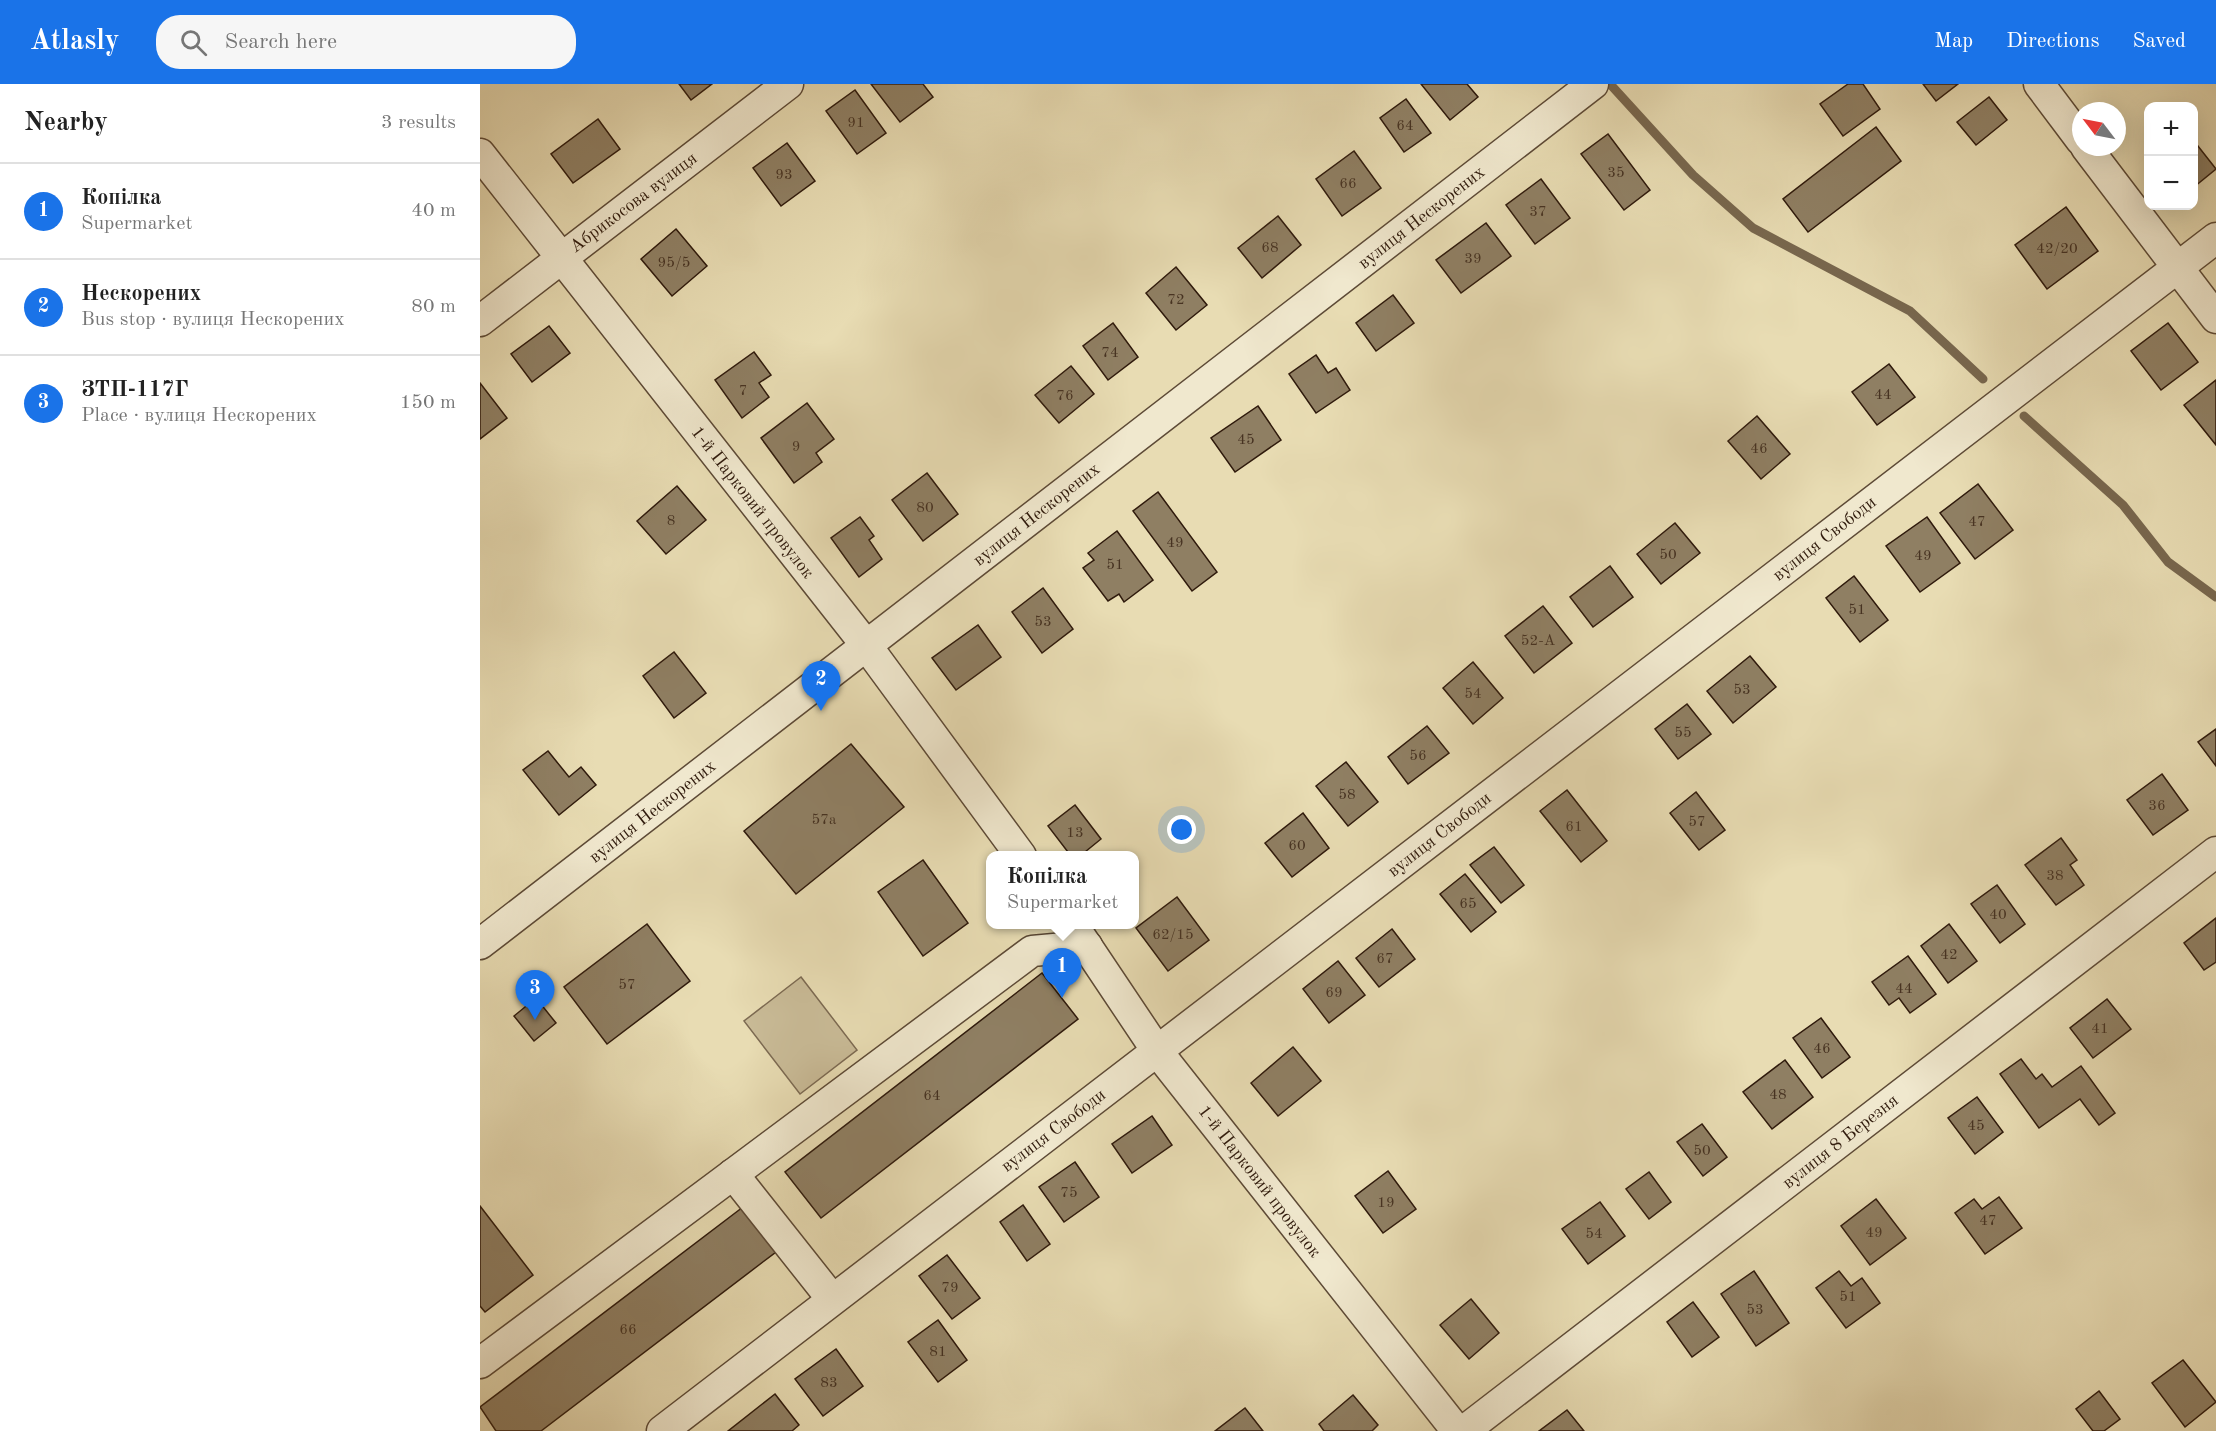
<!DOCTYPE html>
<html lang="en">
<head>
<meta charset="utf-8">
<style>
  body { margin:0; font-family:"Old Standard TT",serif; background:#f6f6f6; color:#222 }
  .controls { position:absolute; right:18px; top:18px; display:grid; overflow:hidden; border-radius:12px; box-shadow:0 6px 24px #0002 }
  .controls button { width:54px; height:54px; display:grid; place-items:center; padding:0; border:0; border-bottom:2px solid #e0e0e0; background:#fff; color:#222; font:30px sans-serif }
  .compass { position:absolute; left:1592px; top:18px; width:54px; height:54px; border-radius:50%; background:#fff; box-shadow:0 6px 24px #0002; rotate:302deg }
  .you { position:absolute; left:702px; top:746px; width:21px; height:21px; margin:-15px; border:4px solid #fff; border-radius:50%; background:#1a73e8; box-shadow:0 0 0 9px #1a73e833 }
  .badge { display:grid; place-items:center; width:39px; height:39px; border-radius:50%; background:#1a73e8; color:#fff; font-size:20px; font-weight:700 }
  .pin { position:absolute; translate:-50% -50px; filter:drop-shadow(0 2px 3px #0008) }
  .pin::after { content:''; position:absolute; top:32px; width:21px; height:18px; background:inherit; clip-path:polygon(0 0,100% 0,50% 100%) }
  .popup { position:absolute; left:506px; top:767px; width:153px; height:78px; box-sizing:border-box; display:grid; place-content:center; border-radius:12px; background:#fff; filter:drop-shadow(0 2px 4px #0005); font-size:20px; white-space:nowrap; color:#767676 }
  .popup b { font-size:22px; color:#222 }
  .popup::after { content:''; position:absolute; left:50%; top:100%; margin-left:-12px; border:12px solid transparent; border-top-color:#fff }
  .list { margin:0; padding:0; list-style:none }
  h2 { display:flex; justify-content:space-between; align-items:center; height:78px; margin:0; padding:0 24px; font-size:26px }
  h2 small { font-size:20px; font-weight:400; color:#767676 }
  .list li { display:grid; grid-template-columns:39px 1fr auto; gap:18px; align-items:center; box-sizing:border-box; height:96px; padding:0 24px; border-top:2px solid #e0e0e0 }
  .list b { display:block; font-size:22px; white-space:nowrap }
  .list p { margin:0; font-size:20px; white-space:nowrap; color:#767676 }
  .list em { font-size:20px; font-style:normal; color:#767676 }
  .icon { flex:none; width:33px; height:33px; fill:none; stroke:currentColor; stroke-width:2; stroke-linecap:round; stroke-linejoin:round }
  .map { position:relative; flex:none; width:1736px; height:1347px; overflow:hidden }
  header { display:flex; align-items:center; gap:36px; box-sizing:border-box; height:84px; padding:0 30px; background:#1a73e8; color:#fff }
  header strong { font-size:28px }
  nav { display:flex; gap:33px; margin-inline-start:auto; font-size:21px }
  .search { width:420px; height:54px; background:#f6f6f6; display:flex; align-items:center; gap:15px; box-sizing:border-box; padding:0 21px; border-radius:24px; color:#767676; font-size:22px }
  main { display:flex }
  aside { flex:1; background:#fff }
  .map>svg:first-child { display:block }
</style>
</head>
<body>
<header>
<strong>Atlasly</strong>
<div class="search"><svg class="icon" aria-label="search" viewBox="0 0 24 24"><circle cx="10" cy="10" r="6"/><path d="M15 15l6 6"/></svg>Search here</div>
<nav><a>Map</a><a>Directions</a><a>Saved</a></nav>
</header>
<main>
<aside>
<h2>Nearby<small>3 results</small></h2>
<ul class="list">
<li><span class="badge">1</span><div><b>Копілка</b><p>Supermarket</p></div><em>40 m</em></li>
<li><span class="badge">2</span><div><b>Нескорених</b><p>Bus stop · вулиця Нескорених</p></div><em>80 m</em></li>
<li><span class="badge">3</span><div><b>ЗТП-117Г</b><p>Place · вулиця Нескорених</p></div><em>150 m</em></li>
</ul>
</aside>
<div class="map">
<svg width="1736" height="1347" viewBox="0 0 1736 1347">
  <rect width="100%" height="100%" fill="#e8dcb3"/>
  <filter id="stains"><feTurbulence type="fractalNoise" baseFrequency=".00333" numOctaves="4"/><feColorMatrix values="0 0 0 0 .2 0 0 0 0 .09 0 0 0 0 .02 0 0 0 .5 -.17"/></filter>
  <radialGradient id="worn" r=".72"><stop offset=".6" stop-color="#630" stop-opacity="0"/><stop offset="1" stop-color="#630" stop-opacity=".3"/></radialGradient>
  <!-- green -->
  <path fill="#c9bb97" stroke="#7c6a52" stroke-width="1.5" d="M 321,893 L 377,966 L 320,1010 L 264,937 Z"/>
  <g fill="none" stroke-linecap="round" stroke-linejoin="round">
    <!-- stream -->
    <g stroke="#78674e" stroke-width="9">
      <path d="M 1130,0 L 1213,91 L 1273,144 L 1430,227 L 1503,295"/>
      <path d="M 1544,332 L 1643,421 L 1688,478 L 1736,513"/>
    </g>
  </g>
  <!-- building -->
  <g fill="#8f7f63" stroke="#2f1a0c" stroke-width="1.5">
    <path d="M 199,0 L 232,0 L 211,16 Z"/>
    <path d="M 391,0 L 443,0 L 453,13 L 420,38 Z"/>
    <path d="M 941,0 L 987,0 L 998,13 L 970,36 Z"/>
    <path d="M 1368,0 L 1383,0 L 1400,25 L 1363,52 L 1340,20 Z"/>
    <path d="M 1443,0 L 1478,0 L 1456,17 Z"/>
    <path d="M 375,6 L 406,49 L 377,70 L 346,27 Z"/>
    <path d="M 1509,13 L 1527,36 L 1496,61 L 1477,38 Z"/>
    <path d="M 926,15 L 951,49 L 924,68 L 900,34 Z"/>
    <path d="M 118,35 L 140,65 L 93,99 L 71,70 Z"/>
    <path d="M 1396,43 L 1421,77 L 1328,148 L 1303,115 Z"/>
    <path d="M 1128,50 L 1170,106 L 1144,126 L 1101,70 Z"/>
    <path d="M 1714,57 L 1736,85 L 1714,103 Z"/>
    <path d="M 307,59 L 335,97 L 301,122 L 273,84 Z"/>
    <path d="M 874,67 L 901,104 L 862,132 L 836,95 Z"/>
    <path d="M 1061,95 L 1090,134 L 1055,160 L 1026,121 Z"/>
    <path d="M 1586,123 L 1618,167 L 1567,205 L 1535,161 Z"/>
    <path d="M 798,132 L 821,161 L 782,194 L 758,164 Z"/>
    <path d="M 1006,139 L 1031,172 L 981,209 L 956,176 Z"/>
    <path d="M 196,145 L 227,182 L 192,212 L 161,175 Z"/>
    <path d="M 696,183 L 727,221 L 696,246 L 666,209 Z"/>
    <path d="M 913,211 L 934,239 L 896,267 L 876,239 Z"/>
    <path d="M 633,239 L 658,273 L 628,296 L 603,262 Z"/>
    <path d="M 1688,239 L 1718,278 L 1681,306 L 1651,267 Z"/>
    <path d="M 69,242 L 90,269 L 52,298 L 31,270 Z"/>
    <path d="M 274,268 L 291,291 L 279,299 L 289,313 L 262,334 L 235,296 Z"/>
    <path d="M 836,271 L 848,289 L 856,284 L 870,306 L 836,329 L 809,290 Z"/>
    <path d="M 1409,280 L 1435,313 L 1397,341 L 1372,308 Z"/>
    <path d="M 591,282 L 614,310 L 579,339 L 555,311 Z"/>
    <path d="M 1736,296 L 1736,361 L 1704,321 Z"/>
    <path d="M 0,299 L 27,334 L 0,355 Z"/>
    <path d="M 327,319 L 354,355 L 336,369 L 342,378 L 314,399 L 281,354 Z"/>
    <path d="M 778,322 L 801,356 L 755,388 L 731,354 Z"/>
    <path d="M 1277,332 L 1310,370 L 1281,395 L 1248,357 Z"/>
    <path d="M 447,389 L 478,430 L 443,457 L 412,416 Z"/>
    <path d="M 1498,400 L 1533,446 L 1495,475 L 1460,429 Z"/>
    <path d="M 197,402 L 226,436 L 186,470 L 157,437 Z"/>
    <path d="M 678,408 L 737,488 L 712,507 L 653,427 Z"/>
    <path d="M 380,433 L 394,452 L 389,456 L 402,475 L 379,493 L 351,454 Z"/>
    <path d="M 1447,433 L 1480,479 L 1440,508 L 1406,462 Z"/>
    <path d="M 1195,439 L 1220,469 L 1181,500 L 1157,470 Z"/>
    <path d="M 637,447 L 673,496 L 644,518 L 639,510 L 628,517 L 603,484 L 614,476 L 608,469 Z"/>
    <path d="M 1130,482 L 1153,513 L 1113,543 L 1090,513 Z"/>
    <path d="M 1374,492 L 1408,536 L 1380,558 L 1346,514 Z"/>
    <path d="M 563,504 L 593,545 L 562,569 L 532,528 Z"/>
    <path d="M 1063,522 L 1092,559 L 1054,589 L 1025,552 Z"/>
    <path d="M 498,541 L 521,573 L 476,606 L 452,574 Z"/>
    <path d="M 194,568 L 226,609 L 194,634 L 163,592 Z"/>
    <path d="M 1270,572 L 1296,603 L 1253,639 L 1227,607 Z"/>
    <path d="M 993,578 L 1023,614 L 993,640 L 963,604 Z"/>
    <path d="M 1207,620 L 1231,650 L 1198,675 L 1175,645 Z"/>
    <path d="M 947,642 L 969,669 L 928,700 L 908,673 Z"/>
    <path d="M 1736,645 L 1736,682 L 1718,658 Z"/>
    <path d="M 371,660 L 424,723 L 316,810 L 264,747 Z"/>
    <path d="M 68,667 L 89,693 L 101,683 L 116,701 L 79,731 L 43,686 Z"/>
    <path d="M 866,678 L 898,718 L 868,742 L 836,702 Z"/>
    <path d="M 1682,690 L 1708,726 L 1673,751 L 1647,716 Z"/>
    <path d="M 1087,706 L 1127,757 L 1101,778 L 1060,727 Z"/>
    <path d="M 1216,708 L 1245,746 L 1219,766 L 1190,729 Z"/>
    <path d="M 595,721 L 621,755 L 600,772 L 591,772 L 568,742 Z"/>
    <path d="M 823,729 L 849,764 L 812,793 L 785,759 Z"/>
    <path d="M 1581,754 L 1597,776 L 1590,781 L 1604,801 L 1576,821 L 1545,781 Z"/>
    <path d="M 1014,763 L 1044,801 L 1021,819 L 990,781 Z"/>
    <path d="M 443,776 L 488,839 L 443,872 L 398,808 Z"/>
    <path d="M 985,790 L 1016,828 L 991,848 L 960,810 Z"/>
    <path d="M 1517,801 L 1545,840 L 1520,859 L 1491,820 Z"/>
    <path d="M 697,813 L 729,856 L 688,887 L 656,844 Z"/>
    <path d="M 1736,834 L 1736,878 L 1724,886 L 1704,859 Z"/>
    <path d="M 167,840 L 210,897 L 127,960 L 84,903 Z"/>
    <path d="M 1469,840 L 1497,877 L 1468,899 L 1441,862 Z"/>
    <path d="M 912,845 L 935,875 L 899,903 L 876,874 Z"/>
    <path d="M 1428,872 L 1456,910 L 1430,929 L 1419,914 L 1409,921 L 1392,898 Z"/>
    <path d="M 858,877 L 885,911 L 849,939 L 823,905 Z"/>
    <path d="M 562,889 L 598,935 L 341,1134 L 305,1088 Z"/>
    <path d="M 56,914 L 76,939 L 54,957 L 34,932 Z"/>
    <path d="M 1627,915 L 1651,945 L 1613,974 L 1590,944 Z"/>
    <path d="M 1341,934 L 1370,973 L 1342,994 L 1313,954 Z"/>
    <path d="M 813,963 L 841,997 L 798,1032 L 771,999 Z"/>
    <path d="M 1541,975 L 1556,995 L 1562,990 L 1572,1003 L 1601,982 L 1635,1029 L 1619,1041 L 1600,1015 L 1559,1044 L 1520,990 Z"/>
    <path d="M 1305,976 L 1333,1013 L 1292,1045 L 1263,1008 Z"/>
    <path d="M 1497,1013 L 1523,1048 L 1495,1070 L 1468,1034 Z"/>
    <path d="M 672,1032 L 692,1061 L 652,1089 L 632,1060 Z"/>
    <path d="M 1222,1040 L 1247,1073 L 1223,1092 L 1197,1058 Z"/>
    <path d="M 595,1078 L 619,1113 L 584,1138 L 559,1103 Z"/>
    <path d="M 908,1087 L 936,1125 L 903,1149 L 875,1112 Z"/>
    <path d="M 1169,1088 L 1191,1118 L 1169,1135 L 1146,1105 Z"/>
    <path d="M 1519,1113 L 1542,1144 L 1505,1170 L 1475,1129 L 1494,1115 L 1502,1125 Z"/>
    <path d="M 1396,1115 L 1426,1154 L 1390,1181 L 1361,1142 Z"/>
    <path d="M 1120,1118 L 1145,1152 L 1108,1180 L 1082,1145 Z"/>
    <path d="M 543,1121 L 570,1160 L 547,1177 L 520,1138 Z"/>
    <path d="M 0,1122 L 53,1191 L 5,1228 L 0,1222 Z"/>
    <path d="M 263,1123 L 296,1168 L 61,1347 L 16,1347 L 0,1323 Z"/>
    <path d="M 467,1171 L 500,1214 L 472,1235 L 439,1192 Z"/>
    <path d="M 1274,1187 L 1309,1239 L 1276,1262 L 1241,1210 Z"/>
    <path d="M 1359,1187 L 1371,1202 L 1382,1194 L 1400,1219 L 1366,1244 L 1336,1204 Z"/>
    <path d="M 991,1215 L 1019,1249 L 989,1275 L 960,1241 Z"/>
    <path d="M 1213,1218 L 1239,1253 L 1212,1273 L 1187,1238 Z"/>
    <path d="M 458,1236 L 487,1276 L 458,1298 L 428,1258 Z"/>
    <path d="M 356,1265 L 383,1302 L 343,1332 L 315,1295 Z"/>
    <path d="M 1703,1276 L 1736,1318 L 1705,1343 L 1672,1299 Z"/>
    <path d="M 1619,1307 L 1640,1335 L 1624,1347 L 1613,1347 L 1596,1325 Z"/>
    <path d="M 295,1310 L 319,1341 L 312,1347 L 248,1347 Z"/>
    <path d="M 873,1311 L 898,1341 L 892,1347 L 844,1347 L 839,1340 Z"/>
    <path d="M 765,1324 L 783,1347 L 735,1347 Z"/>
    <path d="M 1087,1326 L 1104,1347 L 1059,1347 Z"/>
  </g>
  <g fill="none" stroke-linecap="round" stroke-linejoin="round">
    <!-- minor casing -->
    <g stroke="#5d4a36" stroke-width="33">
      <g id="minor">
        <path d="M 1559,0 L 1601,56"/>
        <path d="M 1606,63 L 1736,234"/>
        <path d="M 0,70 L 386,561 L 541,772"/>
        <path d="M 0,237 L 308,0"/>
        <path d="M 592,840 L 677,967 L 977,1347"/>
        <path d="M 0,860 L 1113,0"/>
        <path d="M 253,1090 L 352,1215"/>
        <path d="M 0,1279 L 552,867 L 607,862"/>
        <path d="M 182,1347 L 1736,154"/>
        <path d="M 984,1347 L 1736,768"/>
      </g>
    </g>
    <!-- minor -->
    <use href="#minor" stroke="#f0e8ce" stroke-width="30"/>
  </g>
  <g text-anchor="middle" stroke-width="5" stroke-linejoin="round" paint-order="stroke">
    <!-- number labels -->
    <g font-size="15" fill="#473322">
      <text x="376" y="43">91</text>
      <text x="925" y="46">64</text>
      <text x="1136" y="93">35</text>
      <text x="304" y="95">93</text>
      <text x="868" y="104">66</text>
      <text x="1058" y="132">37</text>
      <text x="790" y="168">68</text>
      <text x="1577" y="169">42/20</text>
      <text x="993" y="179">39</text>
      <text x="194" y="183">95/5</text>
      <text x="696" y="220">72</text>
      <text x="630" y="273">74</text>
      <text x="263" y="311">7</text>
      <text x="1403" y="315">44</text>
      <text x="585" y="316">76</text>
      <text x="766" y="360">45</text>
      <text x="316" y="367">9</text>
      <text x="1279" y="369">46</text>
      <text x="445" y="428">80</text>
      <text x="191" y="441">8</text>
      <text x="1497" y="442">47</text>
      <text x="695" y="463">49</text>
      <text x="1188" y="475">50</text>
      <text x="1443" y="476">49</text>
      <text x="635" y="485">51</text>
      <text x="1377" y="530">51</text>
      <text x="563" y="542">53</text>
      <text x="1058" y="561">52-А</text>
      <text x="1262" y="610">53</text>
      <text x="993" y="614">54</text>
      <text x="1203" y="653">55</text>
      <text x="938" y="676">56</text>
      <text x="867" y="715">58</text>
      <text x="1677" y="726">36</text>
      <text x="344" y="740">57а</text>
      <text x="1217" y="742">57</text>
      <text x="1094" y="747">61</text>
      <text x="595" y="753">13</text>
      <text x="817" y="766">60</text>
      <text x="1575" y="796">38</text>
      <text x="988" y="824">65</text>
      <text x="1518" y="835">40</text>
      <text x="693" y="855">62/15</text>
      <text x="1469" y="875">42</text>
      <text x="905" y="879">67</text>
      <text x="147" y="905">57</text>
      <text x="1424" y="909">44</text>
      <text x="854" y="913">69</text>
      <text x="1620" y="949">41</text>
      <text x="1342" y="969">46</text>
      <text x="1298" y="1015">48</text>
      <text x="452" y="1016">64</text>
      <text x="1496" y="1046">45</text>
      <text x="1222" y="1071">50</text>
      <text x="589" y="1113">75</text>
      <text x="906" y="1123">19</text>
      <text x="1508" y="1141">47</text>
      <text x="1394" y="1153">49</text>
      <text x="1114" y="1154">54</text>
      <text x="470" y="1208">79</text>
      <text x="1368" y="1217">51</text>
      <text x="1275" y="1230">53</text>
      <text x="148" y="1250">66</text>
      <text x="458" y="1272">81</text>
      <text x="349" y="1303">83</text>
    </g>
    <!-- street labels -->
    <g font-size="18" fill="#2f1a0c" stroke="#f0e8ce">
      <text transform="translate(153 118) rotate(-37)" y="6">Абрикосова вулиця</text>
      <text transform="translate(941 133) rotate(-38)" y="6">вулиця Нескорених</text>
      <text transform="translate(273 418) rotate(52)" y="6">1-й Парковий провулок</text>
      <text transform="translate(556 430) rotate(-38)" y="6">вулиця Нескорених</text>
      <text transform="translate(1344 454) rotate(-38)" y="6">вулиця Свободи</text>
      <text transform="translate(172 727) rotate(-38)" y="6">вулиця Нескорених</text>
      <text transform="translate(959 750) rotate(-38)" y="6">вулиця Свободи</text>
      <text transform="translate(573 1046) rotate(-37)" y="6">вулиця Свободи</text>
      <text transform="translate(1360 1057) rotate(-38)" y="6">вулиця 8 Березня</text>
      <text transform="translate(780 1097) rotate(52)" y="6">1-й Парковий провулок</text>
    </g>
  </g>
  <rect width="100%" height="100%" filter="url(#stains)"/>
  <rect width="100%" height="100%" fill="url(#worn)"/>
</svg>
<div class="controls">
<button>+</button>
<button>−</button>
</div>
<svg class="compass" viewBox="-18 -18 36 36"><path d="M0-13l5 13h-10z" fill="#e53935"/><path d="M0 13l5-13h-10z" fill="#767676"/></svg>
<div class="you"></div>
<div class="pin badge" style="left:582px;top:914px">1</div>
<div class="popup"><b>Копілка</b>Supermarket</div>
<div class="pin badge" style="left:341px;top:627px">2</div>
<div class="pin badge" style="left:55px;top:936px">3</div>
</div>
</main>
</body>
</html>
